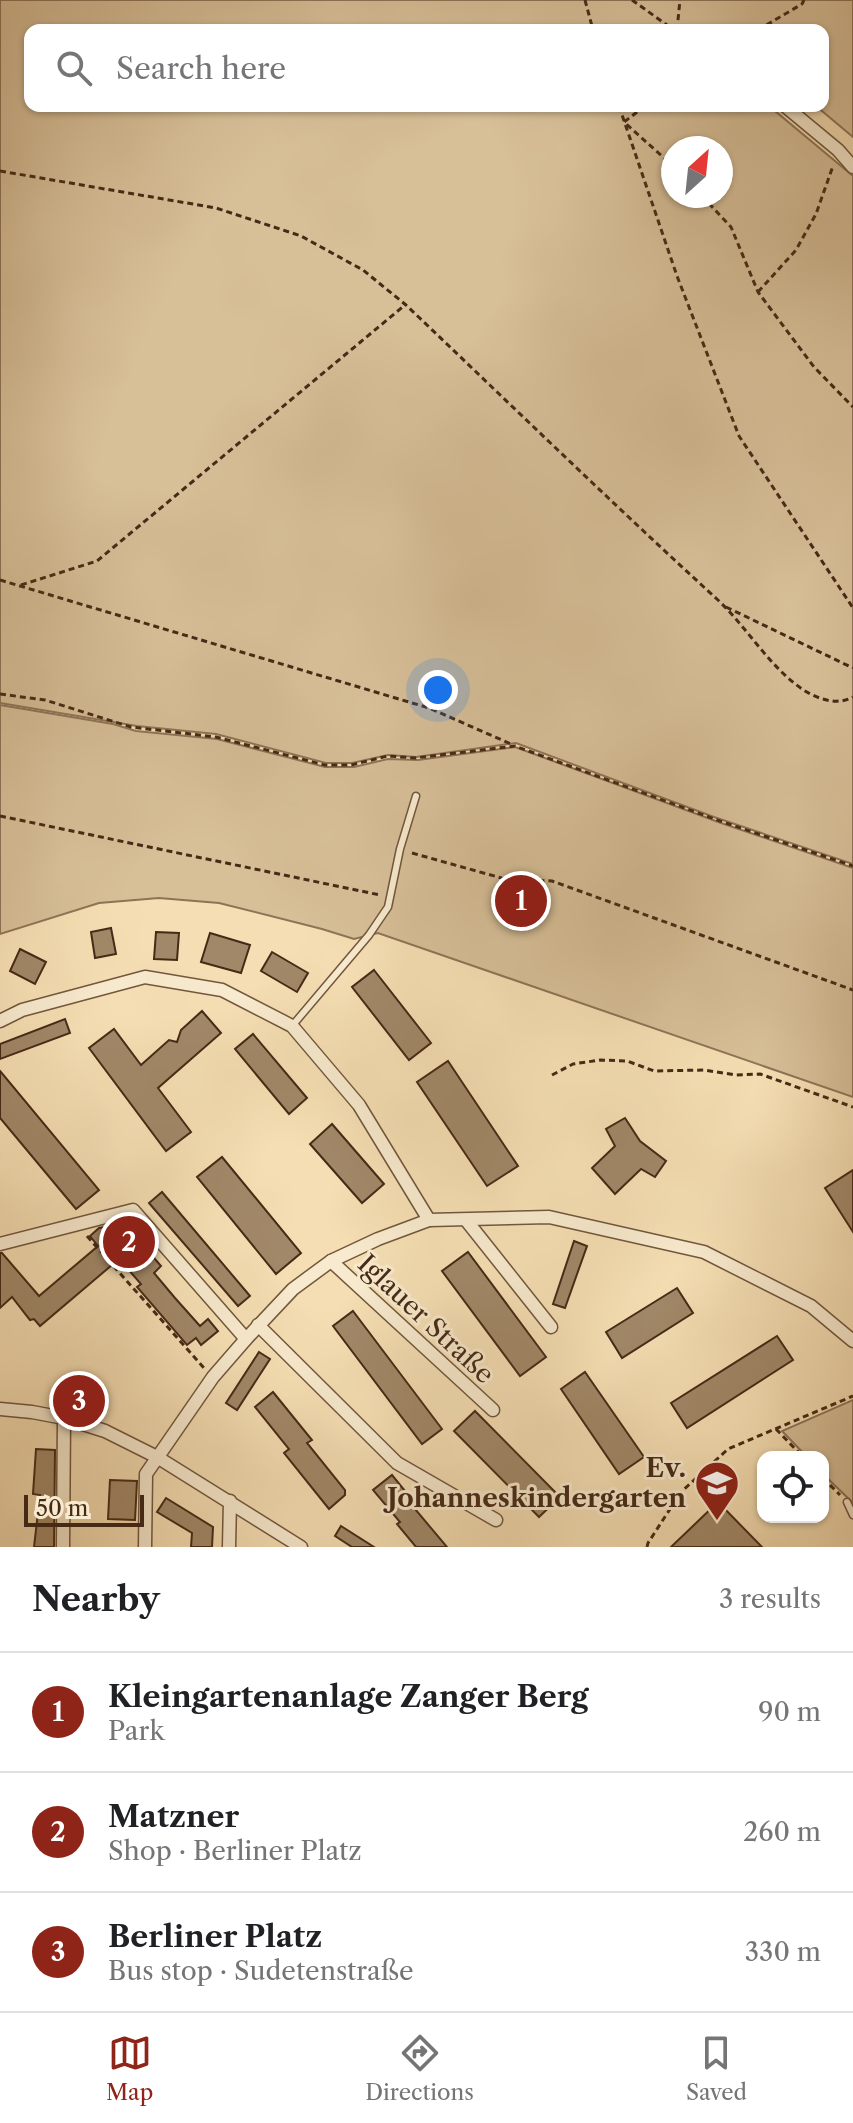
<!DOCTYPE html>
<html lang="en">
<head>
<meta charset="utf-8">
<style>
  body { margin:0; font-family:"Libre Caslon Text",serif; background:#f6f6f6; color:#202124 }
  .controls { position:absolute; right:24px; bottom:24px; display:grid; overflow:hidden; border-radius:16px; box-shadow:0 2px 6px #0004 }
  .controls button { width:72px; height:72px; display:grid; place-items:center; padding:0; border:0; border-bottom:2px solid #e0e0e0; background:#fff; color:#202124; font:40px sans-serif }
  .compass { position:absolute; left:661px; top:136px; width:72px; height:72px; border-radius:50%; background:#fff; box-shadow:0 2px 6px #0004; rotate:27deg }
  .scale { position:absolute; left:24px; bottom:20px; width:120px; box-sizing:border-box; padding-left:8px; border:4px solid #462a16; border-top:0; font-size:22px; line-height:28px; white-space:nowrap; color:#462a16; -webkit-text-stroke:6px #f8eace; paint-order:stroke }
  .you { position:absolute; left:438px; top:690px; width:28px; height:28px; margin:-20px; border:6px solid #fff; border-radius:50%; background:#1a73e8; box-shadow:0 0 0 12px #1a73e833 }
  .badge { display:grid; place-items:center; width:52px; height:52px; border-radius:50%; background:#8f2418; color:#fff; font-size:26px; font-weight:700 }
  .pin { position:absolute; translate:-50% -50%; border:4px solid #fff; box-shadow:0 2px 8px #0006 }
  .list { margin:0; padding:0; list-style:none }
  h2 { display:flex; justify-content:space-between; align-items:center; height:104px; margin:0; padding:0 32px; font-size:34px }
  h2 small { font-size:26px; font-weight:400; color:#757577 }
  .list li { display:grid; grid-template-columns:52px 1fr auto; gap:24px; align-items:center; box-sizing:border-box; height:120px; padding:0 32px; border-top:2px solid #e0e0e0 }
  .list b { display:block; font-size:30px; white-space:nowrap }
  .list p { margin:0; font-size:26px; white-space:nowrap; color:#757577 }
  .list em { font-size:26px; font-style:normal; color:#757577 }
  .icon { flex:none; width:44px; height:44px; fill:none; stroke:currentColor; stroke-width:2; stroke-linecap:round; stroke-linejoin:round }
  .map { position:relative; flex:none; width:853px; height:1547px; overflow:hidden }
  .search { position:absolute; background:#fff; box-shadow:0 2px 6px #0004; left:24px; right:24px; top:24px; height:88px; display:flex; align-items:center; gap:20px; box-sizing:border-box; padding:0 28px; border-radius:16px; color:#757577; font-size:30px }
  .sheet { height:464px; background:#fff }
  nav { display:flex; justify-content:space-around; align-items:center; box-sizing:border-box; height:112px; border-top:2px solid #e0e0e0; background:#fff; font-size:22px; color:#757577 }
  nav a { display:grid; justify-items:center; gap:4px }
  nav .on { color:#8f2418 }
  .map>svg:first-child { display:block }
</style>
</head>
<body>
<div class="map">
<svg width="853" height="1547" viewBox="0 0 853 1547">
  <rect width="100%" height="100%" fill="#f5deb3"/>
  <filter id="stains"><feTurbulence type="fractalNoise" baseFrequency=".0025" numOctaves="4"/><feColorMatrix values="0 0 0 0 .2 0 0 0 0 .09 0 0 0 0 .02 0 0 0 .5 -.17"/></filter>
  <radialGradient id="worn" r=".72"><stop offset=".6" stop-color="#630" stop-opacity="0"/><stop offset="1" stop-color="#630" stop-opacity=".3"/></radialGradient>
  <!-- green -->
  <g fill="#d7bf98" stroke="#8e7457" stroke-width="2" fill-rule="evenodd">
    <path d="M 0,0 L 853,0 L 853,137 L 816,106 L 823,106 L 823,30 L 30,30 L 30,106 L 769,106 L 853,176 L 853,864 L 714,817 L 516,743 L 416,757 L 388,755 L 352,763 L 326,763 L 216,734 L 137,726 L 0,703 ZM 673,148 L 721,148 L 721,196 L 673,196 Z"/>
    <path d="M 0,705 L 113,724 L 136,731 L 217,739 L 325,767 L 354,767 L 388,759 L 418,760 L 515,747 L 721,823 L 853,868 L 853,1097 L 378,933 L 354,939 L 322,929 L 219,903 L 159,898 L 99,903 L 0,934 Z"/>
    <path d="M 853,1400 L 853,1503 L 823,1474 L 823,1457 L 807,1457 L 782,1431 Z"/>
  </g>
  <!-- building -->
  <g fill="#a18868" stroke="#462a16" stroke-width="2">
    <path d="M 111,928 L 116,954 L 95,958 L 91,932 Z"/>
    <path d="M 156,932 L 179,933 L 177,960 L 154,959 Z"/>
    <path d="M 210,933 L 250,945 L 241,973 L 201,962 Z"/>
    <path d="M 20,949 L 46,962 L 35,984 L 10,971 Z"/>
    <path d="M 272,952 L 308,973 L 297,992 L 261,971 Z"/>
    <path d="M 374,970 L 431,1043 L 409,1060 L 352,987 Z"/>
    <path d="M 202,1011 L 221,1033 L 158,1088 L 191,1132 L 166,1151 L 89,1048 L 114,1029 L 141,1065 L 169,1040 L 177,1042 L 181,1030 Z"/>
    <path d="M 65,1019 L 70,1033 L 0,1059 L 0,1044 Z"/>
    <path d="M 253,1034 L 307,1098 L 289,1114 L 235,1049 Z"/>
    <path d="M 448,1061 L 518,1166 L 487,1186 L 417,1082 Z"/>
    <path d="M 0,1071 L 99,1190 L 76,1209 L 0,1118 Z"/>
    <path d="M 625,1118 L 640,1141 L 666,1161 L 655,1177 L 641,1169 L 615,1194 L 592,1168 L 615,1146 L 606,1129 Z"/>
    <path d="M 332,1124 L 384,1184 L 362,1203 L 310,1144 Z"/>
    <path d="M 222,1157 L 301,1253 L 276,1274 L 197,1177 Z"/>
    <path d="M 853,1170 L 853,1232 L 825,1188 Z"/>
    <path d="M 162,1192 L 250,1296 L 238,1306 L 149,1203 Z"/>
    <path d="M 104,1227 L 115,1239 L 128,1228 L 161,1266 L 154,1273 L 175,1298 L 200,1326 L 208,1319 L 218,1331 L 201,1345 L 196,1338 L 187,1345 L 137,1287 L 141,1284 L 119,1259 L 40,1326 L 34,1319 L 30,1320 L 12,1297 L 0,1308 L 0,1253 L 2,1253 L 39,1296 L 98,1246 L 90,1236 L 99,1228 Z"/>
    <path d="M 574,1241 L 587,1246 L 565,1308 L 553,1304 Z"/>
    <path d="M 468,1252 L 546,1357 L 520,1376 L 442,1271 Z"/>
    <path d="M 677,1288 L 693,1313 L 622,1358 L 606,1332 Z"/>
    <path d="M 353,1311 L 442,1429 L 422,1444 L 333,1326 Z"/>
    <path d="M 777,1336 L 793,1360 L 687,1428 L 671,1403 Z"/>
    <path d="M 259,1352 L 270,1359 L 237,1410 L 226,1403 Z"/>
    <path d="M 585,1372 L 644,1457 L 619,1474 L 561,1389 Z"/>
    <path d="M 273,1392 L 312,1440 L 307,1443 L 345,1490 L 345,1495 L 329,1509 L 284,1453 L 289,1449 L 255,1407 Z"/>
    <path d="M 475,1411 L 560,1497 L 539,1517 L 454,1431 Z"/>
    <path d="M 36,1449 L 55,1450 L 54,1547 L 34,1547 L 40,1495 L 33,1494 Z"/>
    <path d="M 392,1475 L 418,1507 L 415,1509 L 447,1547 L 416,1547 L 397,1524 L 400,1522 L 373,1490 Z"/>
    <path d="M 110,1480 L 137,1481 L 135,1520 L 108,1519 Z"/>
    <path d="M 166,1498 L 213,1527 L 212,1547 L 191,1547 L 192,1533 L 157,1512 Z"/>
    <path d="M 718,1502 L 762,1547 L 671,1547 Z"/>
    <path d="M 341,1526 L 374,1547 L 352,1547 L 335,1536 Z"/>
  </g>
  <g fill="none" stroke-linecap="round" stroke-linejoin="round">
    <!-- lane casing -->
    <g stroke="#72573d" stroke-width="9">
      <g id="lane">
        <path d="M 292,1026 L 369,935 L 388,907 L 400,849 L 416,796"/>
        <path d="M 847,1502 L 853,1515"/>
      </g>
    </g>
    <!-- street casing -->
    <g stroke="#72573d" stroke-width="15">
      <g id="street">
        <path d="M 785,106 L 838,150 L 853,167"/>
        <path d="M 0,1021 L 22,1010 L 145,977 L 222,990 L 292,1026 L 359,1105 L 429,1220"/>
        <path d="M 466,1220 L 551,1327"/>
        <path d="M 0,1244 L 133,1210 L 246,1339"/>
        <path d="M 331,1261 L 493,1410"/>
        <path d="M 258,1325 L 397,1463 L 496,1520"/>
        <path d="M 0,1409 L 32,1412 L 64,1418 L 105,1431 L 157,1457 L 301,1547"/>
        <path d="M 63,1547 L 64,1418"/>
        <path d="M 145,1547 L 146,1474 L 213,1377 L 246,1339 L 293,1289 L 331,1261 L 378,1239 L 429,1220 L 549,1217 L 704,1252 L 811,1306 L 853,1341"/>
        <path d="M 229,1547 L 230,1501"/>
      </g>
    </g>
    <!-- path -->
    <g stroke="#462a16" stroke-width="3" stroke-dasharray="6 4" stroke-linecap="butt">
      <path d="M 585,0 L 593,30"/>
      <path d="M 632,0 L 674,30"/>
      <path d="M 677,30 L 680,0"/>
      <path d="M 758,30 L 802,4 L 804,0"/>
      <path d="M 619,106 L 677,276 L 739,436 L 853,608"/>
      <path d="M 645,106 L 624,122 L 673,166"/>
      <path d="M 0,171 L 216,208 L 301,236 L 363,270 L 406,305 C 510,404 613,504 719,601 C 748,629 769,666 802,689 C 817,699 837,706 853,697"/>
      <path d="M 702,196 L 731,227 L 758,292 L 814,367 L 853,407"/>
      <path d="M 758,292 L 796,250 L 816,214 L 833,166"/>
      <path d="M 0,580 L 429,708 L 511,744"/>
      <path d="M 21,585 L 97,561 L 405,305"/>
      <path d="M 726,607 L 853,668"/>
      <path d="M 0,694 L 45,700 L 131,727 L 216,737 L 325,765 L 351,765 L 388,756 L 415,758 L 515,746 L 720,821 L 853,866"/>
      <path d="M 0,816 L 380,895"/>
      <path d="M 412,853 L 505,879 L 552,881 L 853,990"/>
      <path d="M 552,1075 L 573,1064 L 600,1060 L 627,1061 L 654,1071 L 704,1070 L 736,1075 L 760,1074 L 853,1107"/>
      <path d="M 87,1236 L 204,1368"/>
      <path d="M 776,1429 L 803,1457"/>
      <path d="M 823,1478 L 840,1495"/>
      <path d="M 647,1547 L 648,1543 L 681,1492 L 728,1449 L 853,1396"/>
    </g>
    <!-- lane -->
    <use href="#lane" stroke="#f8eace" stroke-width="6"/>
    <!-- street -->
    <use href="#street" stroke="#f8eace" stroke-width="12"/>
  </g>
  <!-- icons -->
  <defs>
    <g id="school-pin" transform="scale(2.3)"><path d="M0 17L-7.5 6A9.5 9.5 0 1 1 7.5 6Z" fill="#8f2418" stroke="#f8eace"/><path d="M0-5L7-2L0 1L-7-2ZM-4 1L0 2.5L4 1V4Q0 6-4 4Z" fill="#fff"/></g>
  </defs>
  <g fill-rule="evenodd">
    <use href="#school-pin" x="717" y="1483"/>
  </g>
  <g text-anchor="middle" stroke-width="6" stroke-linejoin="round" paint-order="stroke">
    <!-- street labels -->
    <g font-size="26" fill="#462a16" stroke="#f8eace">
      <text transform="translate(426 1319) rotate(43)" y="9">Iglauer Straße</text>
    </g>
    <!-- poi labels -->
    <g font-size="26" font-weight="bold" fill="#462a16" stroke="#f8eace" text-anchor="end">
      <text x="686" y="1477">Ev.<tspan x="686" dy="30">Johanneskindergarten</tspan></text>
    </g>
  </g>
  <rect width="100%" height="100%" filter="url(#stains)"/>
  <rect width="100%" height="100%" fill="url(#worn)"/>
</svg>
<div class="controls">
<button><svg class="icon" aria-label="locate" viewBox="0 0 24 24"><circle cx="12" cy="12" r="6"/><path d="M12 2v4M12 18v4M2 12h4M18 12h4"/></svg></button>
</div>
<svg class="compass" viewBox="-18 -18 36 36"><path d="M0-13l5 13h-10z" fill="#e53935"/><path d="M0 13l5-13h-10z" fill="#757577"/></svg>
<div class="scale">50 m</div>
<div class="you"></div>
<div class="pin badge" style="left:521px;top:901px">1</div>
<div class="pin badge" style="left:129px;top:1242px">2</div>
<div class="pin badge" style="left:79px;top:1401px">3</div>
<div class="search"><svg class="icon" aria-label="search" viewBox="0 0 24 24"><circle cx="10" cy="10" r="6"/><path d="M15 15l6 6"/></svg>Search here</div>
</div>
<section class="sheet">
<h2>Nearby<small>3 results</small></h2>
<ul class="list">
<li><span class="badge">1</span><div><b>Kleingartenanlage Zanger Berg</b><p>Park</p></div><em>90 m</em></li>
<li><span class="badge">2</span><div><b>Matzner</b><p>Shop · Berliner Platz</p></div><em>260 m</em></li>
<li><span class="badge">3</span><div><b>Berliner Platz</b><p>Bus stop · Sudetenstraße</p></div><em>330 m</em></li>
</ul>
</section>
<nav>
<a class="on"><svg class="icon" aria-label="map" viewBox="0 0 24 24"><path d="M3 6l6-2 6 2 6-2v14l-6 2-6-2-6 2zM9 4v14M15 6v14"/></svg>Map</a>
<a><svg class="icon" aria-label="directions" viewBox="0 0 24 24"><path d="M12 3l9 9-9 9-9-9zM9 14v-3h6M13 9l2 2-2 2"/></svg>Directions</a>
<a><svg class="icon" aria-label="saved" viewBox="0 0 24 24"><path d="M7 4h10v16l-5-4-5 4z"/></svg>Saved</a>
</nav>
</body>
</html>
